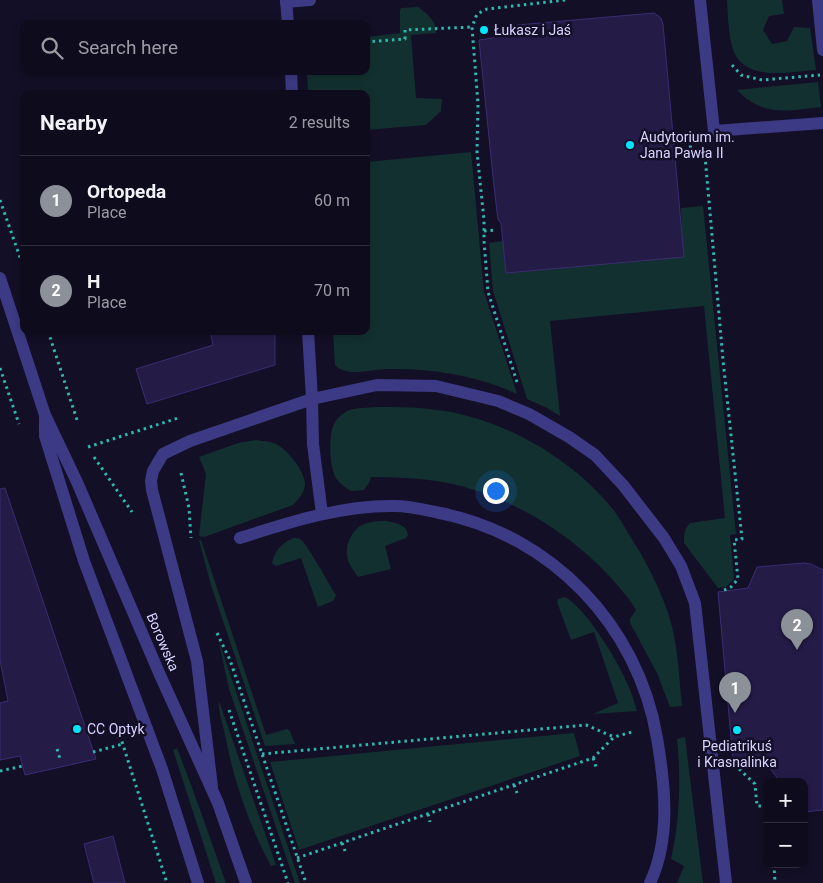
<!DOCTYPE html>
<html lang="en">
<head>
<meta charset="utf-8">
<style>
  body { margin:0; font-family:Roboto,sans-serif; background:#171425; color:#f1f3f6 }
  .controls { position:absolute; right:15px; bottom:15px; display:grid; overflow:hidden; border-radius:10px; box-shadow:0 2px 8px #0003 }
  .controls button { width:45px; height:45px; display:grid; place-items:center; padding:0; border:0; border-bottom:1px solid #2e2b3b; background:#0e0b1c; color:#f1f3f6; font:25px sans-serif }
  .you { position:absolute; left:495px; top:490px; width:18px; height:18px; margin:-12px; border:4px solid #fff; border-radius:50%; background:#1a73e8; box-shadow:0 0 0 8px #1a73e833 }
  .badge { display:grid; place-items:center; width:32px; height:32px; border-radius:50%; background:#8c9099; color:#fff; font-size:16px; font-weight:700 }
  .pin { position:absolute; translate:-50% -41px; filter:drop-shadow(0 1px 2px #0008) }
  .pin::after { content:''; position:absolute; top:26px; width:18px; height:15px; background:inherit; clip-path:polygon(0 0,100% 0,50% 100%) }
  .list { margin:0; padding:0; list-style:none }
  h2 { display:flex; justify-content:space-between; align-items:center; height:65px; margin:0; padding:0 20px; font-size:21px }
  h2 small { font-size:16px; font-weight:400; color:#9b9ba3 }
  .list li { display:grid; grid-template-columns:32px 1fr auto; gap:15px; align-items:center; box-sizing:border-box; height:90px; padding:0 20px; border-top:1px solid #2e2b3b }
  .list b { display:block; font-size:19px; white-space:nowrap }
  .list p { margin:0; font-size:16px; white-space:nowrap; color:#9b9ba3 }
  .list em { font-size:16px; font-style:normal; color:#9b9ba3 }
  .icon { flex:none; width:28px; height:28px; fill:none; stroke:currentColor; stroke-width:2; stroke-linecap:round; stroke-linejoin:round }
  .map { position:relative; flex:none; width:823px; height:883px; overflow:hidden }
  .search { position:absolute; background:#0e0b1c; box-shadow:0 2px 8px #0003; left:20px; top:20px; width:350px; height:55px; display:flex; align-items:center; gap:12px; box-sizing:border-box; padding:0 18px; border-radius:10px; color:#9b9ba3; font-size:19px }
  .panel { position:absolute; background:#0e0b1c; box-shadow:0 2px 8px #0003; left:20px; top:90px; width:350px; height:245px; border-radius:10px }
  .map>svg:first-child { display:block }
</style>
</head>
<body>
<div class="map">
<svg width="823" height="883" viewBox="0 0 823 883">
  <rect width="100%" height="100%" fill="#130f26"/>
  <!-- green -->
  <g fill="#12302f">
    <path d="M 727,0 L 782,0 L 784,14 L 769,16 L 763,30 L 772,44 L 787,41 L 794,27 L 810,28 L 816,70 C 789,72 741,83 732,46 C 728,31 728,15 727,0 Z"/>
    <path d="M 418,7 C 428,15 436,20 436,33 L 411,35 L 416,98 L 442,99 L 441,111 L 426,125 L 366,130 L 366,94 L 308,94 L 307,71 L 366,71 L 366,37 L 400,33 L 400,11 L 401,8 Z"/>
    <path d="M 818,82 L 821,107 C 787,111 763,117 737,90 Z"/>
    <path d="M 471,152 L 484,292 L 517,394 C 477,375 430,368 387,369 C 372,369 346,378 335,365 L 333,331 L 366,331 L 366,162 Z"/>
    <path d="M 703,206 L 736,534 L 730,535 L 734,579 L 726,587 L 718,588 L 684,543 C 684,535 684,529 690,523 L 725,518 L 704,306 L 550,321 L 560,416 L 545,407 L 527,399 L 493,291 L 489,243 L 503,241 L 506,273 L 683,257 L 681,208 Z"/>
    <path d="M 378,407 C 411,407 444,408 475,418 C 528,434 581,468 615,512 C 624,525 632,540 641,554 C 652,574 662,594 669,616 C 678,644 679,676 682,706 L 670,707 L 657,673 L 630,623 L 630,619 L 636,610 C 630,599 621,590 613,580 C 570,532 507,494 443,482 C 419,478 395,477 371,477 L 369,483 L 364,490 L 351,491 C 346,488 340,484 336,478 C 329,467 328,433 335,422 C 337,418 344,413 347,411 C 356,407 368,408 378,407 Z"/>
    <path d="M 256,440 C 262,441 270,441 276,444 C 287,449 305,471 305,484 C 305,492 298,500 293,505 L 204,537 L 199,536 L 206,474 L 199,457 L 238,443 Z"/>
    <path d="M 386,521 C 395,523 407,524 408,535 L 406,538 L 385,546 L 391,569 L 358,577 C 354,571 348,564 347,556 C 345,545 352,530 362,525 C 369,521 379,521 386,521 Z"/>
    <path d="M 293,538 C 296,538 299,538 301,540 C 306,542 330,586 336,595 L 333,601 L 318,607 L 301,558 L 276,566 L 272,563 C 275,550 281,544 293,538 Z"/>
    <path d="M 199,540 L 201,540 L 266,735 L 287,729 L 290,731 L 295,744 L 265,746 L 211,585 Z"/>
    <path d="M 565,597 C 586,608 619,663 628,685 C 632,693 634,702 637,711 L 593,714 L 618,703 L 594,632 L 571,640 L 557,602 L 558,599 Z"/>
    <path d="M 218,638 L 300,883 L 295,883 L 229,689 Z"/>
    <path d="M 219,701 L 276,865 L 271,866 C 249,825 234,782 225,735 C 223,724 218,712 219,701 Z"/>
    <path d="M 574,733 L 580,756 L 299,850 L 270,762 Z"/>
    <path d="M 685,737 L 703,883 L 677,883 L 684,866 L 671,859 C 680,820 681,778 677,739 Z"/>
    <path d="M 177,748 L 193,790 L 226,883 L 216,883 L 173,750 Z"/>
  </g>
  <!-- building -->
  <g fill="#241b47" stroke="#3b2d73">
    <path d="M 654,13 L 661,18 L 663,24 L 684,257 L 506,273 L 501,223 L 498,220 L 494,186 L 479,40 L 493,38 L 498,30 L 516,27 L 517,25 Z"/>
    <path d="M 210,331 L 275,331 L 275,365 L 147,404 L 136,369 L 213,345 Z"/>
    <path d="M 5,488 L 96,759 L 25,775 L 20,756 L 0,760 L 0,703 L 8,701 L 0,660 L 0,489 Z"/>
    <path d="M 804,563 L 811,564 L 823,570 L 823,810 L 804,812 L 804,782 L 780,782 L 762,757 L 733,760 L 718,592 L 748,588 L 757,567 Z"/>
    <path d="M 113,836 L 125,883 L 94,883 L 84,844 Z"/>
  </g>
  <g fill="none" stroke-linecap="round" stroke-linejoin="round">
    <!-- path -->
    <g stroke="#2fb8b0" stroke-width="3" stroke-dasharray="2.5 4" stroke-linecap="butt">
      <path d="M 366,42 L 405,39 L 405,30 L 472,27"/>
      <path d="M 732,65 L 741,75 L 762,80 L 820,75"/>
      <path d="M 690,139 L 691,158 L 705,156 L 723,360 L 742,539 L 734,540 L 738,579 L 731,587 L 722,591"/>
      <path d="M 0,200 L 23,266"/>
      <path d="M 484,231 L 497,230"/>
      <path d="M 48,331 L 78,423"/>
      <path d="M 0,368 L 19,424"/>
      <path d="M 517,382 L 488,292 L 484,241 L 484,220 L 477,152 L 478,104 L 472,27 L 477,14 L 487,9 L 565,0"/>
      <path d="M 88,447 L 178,418"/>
      <path d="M 94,457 L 132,512"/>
      <path d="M 181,473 L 189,508 L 191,538"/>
      <path d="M 217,633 L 230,660 L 306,883"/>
      <path d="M 229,710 L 288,883"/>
      <path d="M 116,723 L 167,883"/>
      <path d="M 57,749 L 60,759"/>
      <path d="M 93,752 L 123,744"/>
      <path d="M 262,754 L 586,725 L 614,737"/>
      <path d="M 593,758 L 596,767"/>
      <path d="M 739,769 L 755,784 L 757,806 L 767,806"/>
      <path d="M 0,771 L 23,766"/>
      <path d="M 514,785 L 517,793"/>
      <path d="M 428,814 L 430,822"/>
      <path d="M 342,843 L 345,851"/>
      <path d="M 297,858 L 593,758 L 614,737 L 632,732"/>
      <path d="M 774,864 L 775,883"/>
    </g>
    <!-- service -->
    <g stroke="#3d3a85" stroke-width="12">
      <path d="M 286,0 L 288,24"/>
      <path d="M 700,0 L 714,131 L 823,123"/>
      <path d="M 818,0 L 823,50"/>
      <path d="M 286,2 L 310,0"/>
      <path d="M 291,71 L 292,94"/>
      <path d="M 308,331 L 312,399 L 313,444 L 322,514"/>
      <path d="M 240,538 C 290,522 342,505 395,506 C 410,506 425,510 440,513 C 551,535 638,625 657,738 C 665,785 671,838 650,883"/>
      <path d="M 212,787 L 197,661 L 152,490 L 151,481 L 153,471 L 163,454 L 190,441 L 312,399 L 377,385 L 436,386 L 498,401 L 529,414 L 569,437 L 595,455 L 623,485 L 664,538 L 681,566 L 695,603 L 726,883"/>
    </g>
    <!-- tertiary -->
    <g stroke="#3d3a85" stroke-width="12">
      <path d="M 0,278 L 45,415 L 77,482 L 160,675 L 218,803 L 246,883"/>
      <path d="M 45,418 L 45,436 L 84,561 L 162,769 L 198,883"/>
    </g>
  </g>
  <!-- markers -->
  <g fill="#00e5ff" stroke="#130f26" stroke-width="2">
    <circle cx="484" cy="30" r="5"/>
    <circle cx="630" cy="145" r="5"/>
    <circle cx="77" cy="729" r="5"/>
    <circle cx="737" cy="730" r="5"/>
  </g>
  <g text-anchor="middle" stroke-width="5" stroke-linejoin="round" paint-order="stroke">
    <!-- poi labels -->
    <g font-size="14" fill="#d9d4ff" stroke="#130f26" text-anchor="start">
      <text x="494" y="35">Łukasz i Jaś</text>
      <text x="640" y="142">Audytorium im.<tspan x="640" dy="16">Jana Pawła II</tspan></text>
      <text x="87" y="734">CC Optyk</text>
      <text x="737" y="751" text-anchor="middle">Pediatrikuś<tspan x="737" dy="16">i Krasnalinka</tspan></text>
    </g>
    <!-- street labels -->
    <g font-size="14" fill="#d9d4ff" stroke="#130f26">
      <text transform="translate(163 642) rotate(67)" y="5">Borowska</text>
    </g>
  </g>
</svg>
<div class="controls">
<button>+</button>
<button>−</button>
</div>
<div class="you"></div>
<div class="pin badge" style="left:735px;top:713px">1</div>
<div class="pin badge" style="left:797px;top:650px">2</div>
<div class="search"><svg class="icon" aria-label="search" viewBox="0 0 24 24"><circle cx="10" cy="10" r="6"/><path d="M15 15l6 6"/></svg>Search here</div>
<section class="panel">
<h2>Nearby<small>2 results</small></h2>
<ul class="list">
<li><span class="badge">1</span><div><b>Ortopeda</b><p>Place</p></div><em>60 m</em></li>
<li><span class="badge">2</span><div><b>H</b><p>Place</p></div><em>70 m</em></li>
</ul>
</section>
</div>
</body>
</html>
